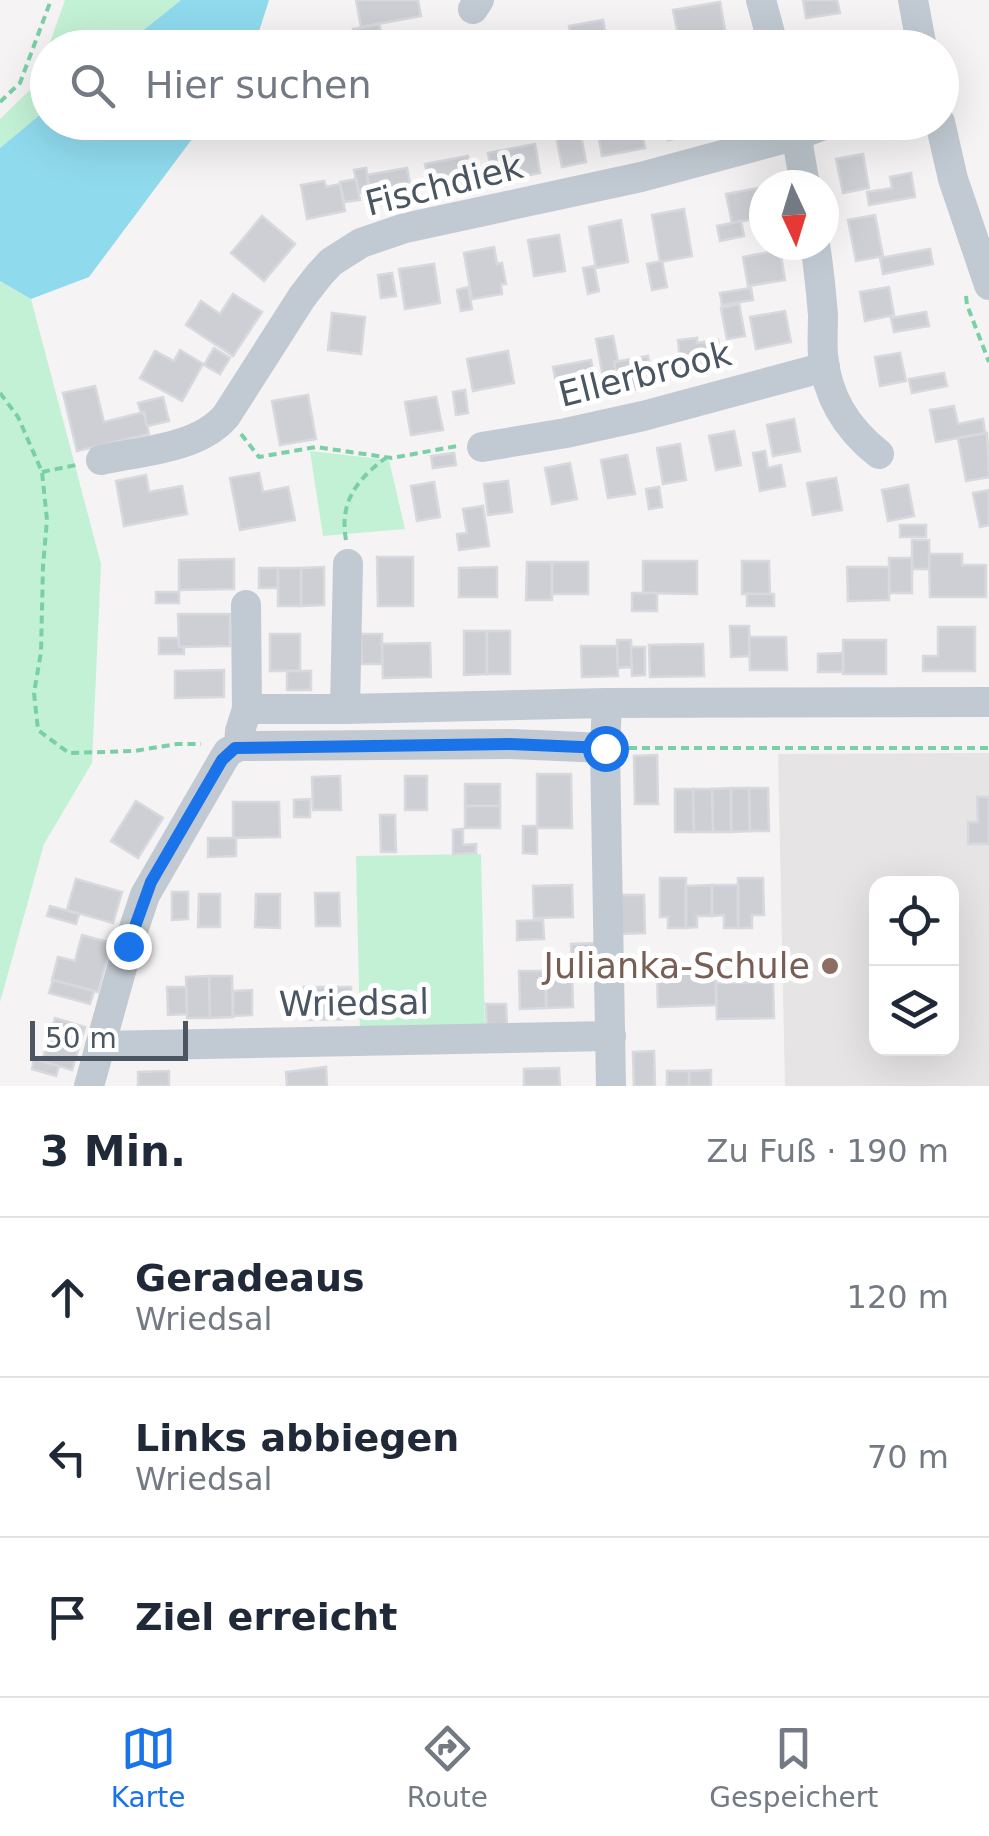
<!DOCTYPE html>
<html lang="de">
<head>
<meta charset="utf-8">
<style>
  body { margin:0; font-family:"DejaVu Sans",sans-serif; background:#f6f6f7; color:#1f2937 }
  .controls { position:absolute; right:30px; bottom:30px; display:grid; overflow:hidden; border-radius:20px; box-shadow:0 10px 40px #0002 }
  .controls button { width:90px; height:90px; display:grid; place-items:center; padding:0; border:0; border-bottom:2px solid #e0e1e3; background:#fff; color:#1f2937; font:50px sans-serif }
  .compass { position:absolute; left:749px; top:170px; width:90px; height:90px; border-radius:50%; background:#fff; box-shadow:0 10px 40px #0002; rotate:176deg }
  .scale { position:absolute; left:30px; bottom:25px; width:158px; box-sizing:border-box; padding-left:10px; border:5px solid #4a5661; border-top:0; font-size:28px; line-height:35px; white-space:nowrap; color:#4a5661; -webkit-text-stroke:8px #fff; paint-order:stroke }
  .stop { position:absolute; width:30px; height:30px; margin:-22px; border:8px solid #1a73e8; border-radius:50%; background:#fff }
  .stop.end { background:#1a73e8; border-color:#fff; box-shadow:0 2px 10px #0008 }
  .list { margin:0; padding:0; list-style:none }
  h2 { display:flex; justify-content:space-between; align-items:center; height:130px; margin:0; padding:0 40px; font-size:42px }
  h2 small { font-size:32px; font-weight:400; color:#747a83 }
  .list li { display:grid; grid-template-columns:65px 1fr auto; gap:30px; align-items:center; box-sizing:border-box; height:160px; padding:0 40px; border-top:2px solid #e0e1e3 }
  .list b { display:block; font-size:38px; white-space:nowrap }
  .list p { margin:0; font-size:32px; white-space:nowrap; color:#747a83 }
  .list em { font-size:32px; font-style:normal; color:#747a83 }
  .icon { flex:none; width:55px; height:55px; fill:none; stroke:currentColor; stroke-width:2; stroke-linecap:round; stroke-linejoin:round }
  .map { position:relative; flex:none; width:989px; height:1086px; overflow:hidden }
  .search { position:absolute; background:#fff; box-shadow:0 10px 40px #0002; left:30px; right:30px; top:30px; height:110px; display:flex; align-items:center; gap:25px; box-sizing:border-box; padding:0 35px; border-radius:55px; color:#747a83; font-size:38px }
  .sheet { height:610px; background:#fff }
  nav { display:flex; justify-content:space-around; align-items:center; box-sizing:border-box; height:140px; border-top:2px solid #e0e1e3; background:#fff; font-size:28px; color:#747a83 }
  nav a { display:grid; justify-items:center; gap:5px }
  nav .on { color:#1a73e8 }
  .map>svg:first-child { display:block }
</style>
</head>
<body>
<div class="map">
<svg width="989" height="1086" viewBox="0 0 989 1086">
  <rect width="100%" height="100%" fill="#f5f3f3"/>
  <!-- education -->
  <path fill="#e6e4e5" fill-rule="evenodd" d="M 989,753 L 989,1086 L 785,1086 L 778,754 ZM 876,884 L 952,884 L 952,1048 L 876,1048 Z"/>
  <!-- green -->
  <g fill="#c3f1d5">
    <path d="M 65,0 L 181,0 L 123,48 L 48,48 Z"/>
    <path d="M 48,48 L 47,109 L 0,148 L 0,119 L 30,90 Z"/>
    <path d="M 0,281 L 31,299 L 101,564 L 92,763 L 44,844 L 0,1002 Z"/>
    <path d="M 310,451 L 389,460 L 405,529 L 323,536 Z"/>
    <path d="M 481,854 L 485,1029 L 360,1032 L 356,856 Z"/>
  </g>
  <!-- water -->
  <g fill="#90daee">
    <path d="M 181,0 L 269,0 L 254,47 L 123,47 Z"/>
    <path d="M 47,109 L 48,122 L 204,123 L 89,277 L 31,299 L 0,281 L 0,148 Z"/>
  </g>
  <!-- building -->
  <g fill="#cdcfd5" stroke="#d7d9de" stroke-width="2.5">
    <path d="M 356,0 L 418,0 L 421,16 L 361,27 Z"/>
    <path d="M 803,0 L 837,0 L 840,13 L 806,18 Z"/>
    <path d="M 720,2 L 726,36 L 680,44 L 673,10 Z"/>
    <path d="M 603,20 L 607,42 L 618,40 L 620,48 L 573,48 L 569,26 Z"/>
    <path d="M 379,24 L 382,35 L 355,40 L 353,29 Z"/>
    <path d="M 839,34 L 842,48 L 808,48 L 807,40 Z"/>
    <path d="M 627,122 L 640,122 L 645,148 L 602,156 L 597,128 Z"/>
    <path d="M 664,122 L 706,122 L 708,133 L 668,140 Z"/>
    <path d="M 579,125 L 586,162 L 562,167 L 555,130 Z"/>
    <path d="M 535,144 L 540,173 L 493,182 L 488,153 Z"/>
    <path d="M 863,154 L 869,188 L 843,193 L 836,159 Z"/>
    <path d="M 468,156 L 474,187 L 431,195 L 425,164 Z"/>
    <path d="M 366,168 L 370,191 L 359,193 L 354,170 Z"/>
    <path d="M 407,168 L 413,199 L 373,206 L 367,175 Z"/>
    <path d="M 911,173 L 915,197 L 869,205 L 867,192 L 892,188 L 890,177 Z"/>
    <path d="M 356,179 L 360,200 L 344,202 L 340,182 Z"/>
    <path d="M 324,181 L 326,187 L 340,184 L 345,211 L 307,219 L 301,185 Z"/>
    <path d="M 764,187 L 764,217 L 732,223 L 726,194 Z"/>
    <path d="M 684,209 L 692,256 L 660,262 L 652,215 Z"/>
    <path d="M 875,215 L 883,256 L 856,261 L 848,220 Z"/>
    <path d="M 262,216 L 295,244 L 264,281 L 231,253 Z"/>
    <path d="M 621,220 L 628,262 L 596,268 L 589,227 Z"/>
    <path d="M 741,221 L 744,236 L 720,241 L 717,226 Z"/>
    <path d="M 559,235 L 565,271 L 534,276 L 528,240 Z"/>
    <path d="M 494,247 L 497,264 L 502,263 L 506,284 L 501,284 L 502,294 L 472,299 L 464,253 Z"/>
    <path d="M 930,249 L 933,264 L 883,274 L 880,258 Z"/>
    <path d="M 780,250 L 785,280 L 748,286 L 743,257 Z"/>
    <path d="M 662,261 L 667,287 L 652,290 L 647,264 Z"/>
    <path d="M 434,264 L 440,303 L 405,309 L 399,269 Z"/>
    <path d="M 594,266 L 599,291 L 588,294 L 583,268 Z"/>
    <path d="M 392,273 L 396,296 L 381,298 L 378,275 Z"/>
    <path d="M 468,287 L 472,309 L 461,311 L 457,290 Z"/>
    <path d="M 889,287 L 894,315 L 865,321 L 860,292 Z"/>
    <path d="M 751,288 L 753,300 L 722,305 L 720,293 Z"/>
    <path d="M 233,294 L 262,312 L 233,356 L 186,325 L 201,301 L 220,314 Z"/>
    <path d="M 739,304 L 745,336 L 727,339 L 721,308 Z"/>
    <path d="M 785,311 L 791,342 L 756,349 L 750,317 Z"/>
    <path d="M 926,312 L 929,326 L 894,332 L 891,318 Z"/>
    <path d="M 332,313 L 365,317 L 361,354 L 328,350 Z"/>
    <path d="M 613,336 L 618,361 L 614,362 L 618,379 L 604,382 L 596,339 Z"/>
    <path d="M 697,338 L 697,343 L 718,340 L 722,367 L 681,372 L 678,340 Z"/>
    <path d="M 214,348 L 230,358 L 220,374 L 204,365 Z"/>
    <path d="M 180,350 L 203,364 L 182,401 L 140,378 L 155,351 L 174,361 Z"/>
    <path d="M 508,351 L 514,383 L 473,391 L 467,359 Z"/>
    <path d="M 900,353 L 906,381 L 880,386 L 875,357 Z"/>
    <path d="M 648,356 L 654,386 L 620,392 L 614,362 Z"/>
    <path d="M 591,360 L 597,390 L 559,397 L 553,367 Z"/>
    <path d="M 944,373 L 947,386 L 912,393 L 909,379 Z"/>
    <path d="M 95,386 L 104,422 L 144,412 L 149,434 L 77,451 L 63,393 Z"/>
    <path d="M 465,390 L 468,413 L 456,415 L 453,392 Z"/>
    <path d="M 308,395 L 316,439 L 280,445 L 272,401 Z"/>
    <path d="M 163,397 L 169,421 L 147,426 L 144,412 L 141,413 L 138,403 Z"/>
    <path d="M 436,397 L 443,430 L 411,435 L 405,402 Z"/>
    <path d="M 954,406 L 958,424 L 983,419 L 985,433 L 936,442 L 930,410 Z"/>
    <path d="M 794,419 L 800,451 L 773,456 L 767,425 Z"/>
    <path d="M 734,431 L 741,465 L 716,470 L 709,436 Z"/>
    <path d="M 987,433 L 989,477 L 966,481 L 958,438 Z"/>
    <path d="M 680,444 L 686,480 L 663,484 L 657,448 Z"/>
    <path d="M 765,451 L 768,468 L 781,465 L 785,486 L 760,491 L 753,453 Z"/>
    <path d="M 454,453 L 456,465 L 433,468 L 431,456 Z"/>
    <path d="M 627,455 L 635,494 L 608,498 L 601,460 Z"/>
    <path d="M 570,463 L 577,499 L 552,504 L 545,468 Z"/>
    <path d="M 259,473 L 263,492 L 288,487 L 295,520 L 240,530 L 230,478 Z"/>
    <path d="M 146,475 L 149,492 L 182,486 L 187,514 L 124,526 L 116,481 Z"/>
    <path d="M 836,478 L 842,510 L 813,515 L 807,483 Z"/>
    <path d="M 508,481 L 512,512 L 488,515 L 484,484 Z"/>
    <path d="M 434,482 L 440,517 L 417,521 L 411,486 Z"/>
    <path d="M 908,485 L 914,516 L 888,521 L 882,490 Z"/>
    <path d="M 659,487 L 662,507 L 649,509 L 646,489 Z"/>
    <path d="M 989,490 L 989,525 L 980,527 L 973,493 Z"/>
    <path d="M 483,506 L 489,546 L 459,550 L 457,534 L 467,533 L 463,509 Z"/>
    <rect x="900" y="525" width="26" height="12"/>
    <path d="M 912,540 L 929,540 L 930,569 L 912,569 Z"/>
    <path d="M 929,554 L 962,554 L 962,565 L 986,565 L 986,597 L 930,597 Z"/>
    <path d="M 377,557 L 413,557 L 413,606 L 378,606 Z"/>
    <rect x="889" y="558" width="23" height="35"/>
    <path d="M 234,559 L 234,589 L 179,590 L 179,560 Z"/>
    <path d="M 643,561 L 697,561 L 697,594 L 643,593 Z"/>
    <path d="M 742,561 L 769,561 L 770,594 L 742,594 Z"/>
    <path d="M 527,562 L 552,562 L 552,600 L 526,600 Z"/>
    <rect x="552" y="562" width="36" height="32"/>
    <path d="M 324,567 L 324,605 L 301,606 L 301,568 Z"/>
    <path d="M 497,567 L 497,597 L 459,597 L 459,568 Z"/>
    <path d="M 847,567 L 889,567 L 889,600 L 848,601 Z"/>
    <rect x="259" y="568" width="19" height="20"/>
    <rect x="278" y="568" width="23" height="38"/>
    <rect x="156" y="592" width="23" height="11"/>
    <rect x="632" y="593" width="25" height="18"/>
    <rect x="747" y="594" width="27" height="12"/>
    <path d="M 178,614 L 230,614 L 230,646 L 179,647 Z"/>
    <path d="M 730,626 L 749,626 L 750,656 L 731,657 Z"/>
    <path d="M 938,627 L 975,627 L 975,671 L 923,671 L 923,656 L 938,656 Z"/>
    <path d="M 464,631 L 487,631 L 487,674 L 464,675 Z"/>
    <rect x="487" y="631" width="23" height="43"/>
    <rect x="270" y="634" width="30" height="37"/>
    <path d="M 361,634 L 382,634 L 382,664 L 362,664 Z"/>
    <path d="M 749,637 L 786,637 L 787,670 L 750,670 Z"/>
    <path d="M 159,638 L 178,638 L 179,647 L 184,647 L 184,654 L 159,654 Z"/>
    <path d="M 617,640 L 631,640 L 632,667 L 617,668 Z"/>
    <rect x="843" y="640" width="43" height="34"/>
    <path d="M 430,643 L 431,677 L 383,678 L 382,644 Z"/>
    <path d="M 703,644 L 704,676 L 650,677 L 649,645 Z"/>
    <path d="M 581,646 L 617,646 L 618,676 L 582,677 Z"/>
    <path d="M 631,647 L 645,647 L 645,675 L 632,676 Z"/>
    <path d="M 843,653 L 843,672 L 818,672 L 818,654 Z"/>
    <path d="M 224,670 L 224,697 L 175,698 L 175,671 Z"/>
    <rect x="287" y="671" width="24" height="19"/>
    <path d="M 657,755 L 658,804 L 635,804 L 634,756 Z"/>
    <path d="M 537,774 L 571,774 L 572,828 L 537,828 Z"/>
    <path d="M 340,776 L 341,810 L 313,810 L 312,777 Z"/>
    <rect x="405" y="776" width="22" height="34"/>
    <rect x="465" y="784" width="35" height="22"/>
    <path d="M 731,788 L 749,788 L 750,831 L 731,832 Z"/>
    <path d="M 731,788 L 731,832 L 713,832 L 712,789 Z"/>
    <path d="M 749,788 L 768,788 L 769,831 L 750,831 Z"/>
    <path d="M 675,789 L 693,789 L 694,832 L 675,832 Z"/>
    <path d="M 693,789 L 712,789 L 713,832 L 694,832 Z"/>
    <path d="M 977,797 L 989,797 L 989,844 L 968,844 L 968,822 L 978,822 Z"/>
    <path d="M 310,799 L 310,817 L 294,817 L 294,800 Z"/>
    <path d="M 136,801 L 163,818 L 138,858 L 111,841 Z"/>
    <path d="M 233,802 L 279,802 L 280,837 L 233,838 Z"/>
    <rect x="465" y="806" width="35" height="22"/>
    <path d="M 380,815 L 395,815 L 396,852 L 381,852 Z"/>
    <path d="M 523,826 L 537,826 L 537,854 L 523,853 Z"/>
    <path d="M 463,829 L 463,845 L 476,844 L 476,853 L 453,854 L 453,830 Z"/>
    <path d="M 208,838 L 236,838 L 236,856 L 208,857 Z"/>
    <path d="M 660,878 L 686,878 L 686,928 L 668,928 L 668,917 L 660,917 Z"/>
    <path d="M 738,878 L 763,878 L 764,915 L 752,915 L 752,928 L 738,928 Z"/>
    <path d="M 76,879 L 122,892 L 113,923 L 67,910 Z"/>
    <path d="M 572,885 L 573,917 L 534,918 L 533,886 Z"/>
    <path d="M 712,885 L 712,916 L 697,916 L 697,927 L 686,928 L 686,886 Z"/>
    <path d="M 712,885 L 738,885 L 738,928 L 724,928 L 724,915 L 712,916 Z"/>
    <path d="M 172,892 L 188,892 L 188,919 L 172,920 Z"/>
    <path d="M 315,893 L 339,893 L 340,926 L 316,926 Z"/>
    <path d="M 199,894 L 220,894 L 220,927 L 198,927 Z"/>
    <path d="M 256,894 L 280,894 L 280,928 L 255,927 Z"/>
    <path d="M 617,895 L 644,895 L 645,933 L 618,934 Z"/>
    <path d="M 50,906 L 79,914 L 76,924 L 47,916 Z"/>
    <path d="M 543,920 L 544,939 L 517,940 L 517,921 Z"/>
    <path d="M 82,935 L 111,943 L 98,992 L 52,980 L 58,957 L 75,961 Z"/>
    <path d="M 595,943 L 595,964 L 572,964 L 571,944 Z"/>
    <path d="M 716,967 L 716,1005 L 658,1007 L 657,968 Z"/>
    <path d="M 572,970 L 573,1007 L 546,1008 L 546,971 Z"/>
    <path d="M 519,971 L 546,971 L 546,1008 L 520,1009 Z"/>
    <path d="M 209,976 L 232,976 L 233,1017 L 210,1018 Z"/>
    <path d="M 209,976 L 210,1018 L 187,1018 L 186,977 Z"/>
    <path d="M 53,980 L 94,991 L 90,1004 L 49,993 Z"/>
    <path d="M 773,982 L 774,1018 L 717,1019 L 716,983 Z"/>
    <path d="M 167,987 L 186,987 L 187,1014 L 168,1015 Z"/>
    <path d="M 304,987 L 351,987 L 351,1019 L 304,1020 Z"/>
    <path d="M 252,990 L 252,1015 L 233,1016 L 233,991 Z"/>
    <path d="M 486,1004 L 506,1004 L 507,1027 L 487,1027 Z"/>
    <path d="M 55,1018 L 85,1027 L 72,1070 L 42,1061 Z"/>
    <path d="M 654,1051 L 655,1086 L 634,1086 L 633,1052 Z"/>
    <path d="M 34,1059 L 59,1066 L 56,1076 L 32,1069 Z"/>
    <path d="M 326,1067 L 327,1086 L 287,1086 L 286,1072 Z"/>
    <path d="M 559,1068 L 560,1086 L 524,1086 L 524,1069 Z"/>
    <path d="M 711,1070 L 711,1086 L 689,1086 L 689,1071 Z"/>
    <path d="M 169,1071 L 169,1086 L 138,1086 L 138,1072 Z"/>
    <rect x="667" y="1071" width="22" height="15"/>
  </g>
  <g fill="none" stroke-linecap="round" stroke-linejoin="round">
    <!-- path -->
    <g stroke="#7ad0a6" stroke-width="4" stroke-dasharray="8 5" stroke-linecap="butt">
      <path d="M 0,102 L 20,83 L 51,0"/>
      <path d="M 966,296 L 967,305 L 989,362"/>
      <path d="M 0,393 L 18,417 L 42,472 L 47,520 L 43,566 L 41,652 L 34,693 L 38,730 L 69,753 L 134,751 L 177,744 L 201,744"/>
      <path d="M 241,434 L 259,457 L 316,447 L 392,458 L 457,446"/>
      <path d="M 42,472 L 76,465"/>
      <path d="M 346,540 C 339,502 357,479 387,457"/>
      <path d="M 629,748 L 989,748"/>
    </g>
    <!-- minor -->
    <g stroke="#c1cad2" stroke-width="30">
      <path d="M 761,0 L 774,48"/>
      <path d="M 913,0 L 922,48"/>
      <path d="M 473,9 L 479,0"/>
      <path d="M 794,122 L 805,185"/>
      <path d="M 940,122 L 953,179 L 989,285"/>
      <path d="M 815,245 C 819,268 821,292 823,315 C 823,328 822,342 823,355 C 827,397 846,428 879,454"/>
      <path d="M 482,447 L 566,433 L 643,416 L 825,367"/>
      <path d="M 101,460 C 141,451 198,449 226,416 L 302,297 L 319,275 L 331,262 L 361,243 L 405,228 L 641,177 L 797,135 L 833,122"/>
      <path d="M 246,605 L 247,709"/>
      <path d="M 607,703 L 605,748 L 611,1086"/>
      <path d="M 345,709 L 348,564"/>
      <path d="M 239,746 L 511,744 L 605,748"/>
      <path d="M 100,1046 L 611,1036"/>
      <path d="M 89,1086 L 128,946 L 145,895 L 223,760 L 228,752 L 239,746 L 240,731 L 247,709 L 345,709 L 607,703 L 989,702"/>
    </g>
  </g>
  <g fill="none" stroke-linecap="round" stroke-linejoin="round">
    <!-- route -->
    <path stroke="#1a73e8" stroke-width="12" d="M 128,946 L 151,882 L 222,760 L 235,748 L 510,744 L 605,748"/>
  </g>
  <!-- markers -->
  <circle fill="#8d6e63" stroke="#fff" stroke-width="4" cx="830" cy="966" r="10"/>
  <g text-anchor="middle" stroke-width="10" stroke-linejoin="round" paint-order="stroke">
    <!-- street labels -->
    <g font-size="35" fill="#4a5661" stroke="#fff">
      <text transform="translate(444 185) rotate(-14)" y="12">Fischdiek</text>
      <text transform="translate(645 374) rotate(-14)" y="12">Ellerbrook</text>
      <text transform="translate(354 1003) rotate(-1)" y="12">Wriedsal</text>
    </g>
    <!-- education labels -->
    <g font-size="35" fill="#785e54" stroke="#fff" text-anchor="end">
      <text x="810" y="978">Julianka-Schule</text>
    </g>
  </g>
</svg>
<div class="controls">
<button><svg class="icon" aria-label="locate" viewBox="0 0 24 24"><circle cx="12" cy="12" r="6"/><path d="M12 2v4M12 18v4M2 12h4M18 12h4"/></svg></button>
<button><svg class="icon" aria-label="layers" viewBox="0 0 24 24"><path d="M12 4l9 5-9 5-9-5zM3 14l9 5 9-5"/></svg></button>
</div>
<svg class="compass" viewBox="-18 -18 36 36"><path d="M0-13l5 13h-10z" fill="#e53935"/><path d="M0 13l5-13h-10z" fill="#747a83"/></svg>
<div class="scale">50 m</div>
<div class="stop" style="left:605px;top:748px"></div>
<div class="stop end" style="left:128px;top:946px"></div>
<div class="search"><svg class="icon" aria-label="search" viewBox="0 0 24 24"><circle cx="10" cy="10" r="6"/><path d="M15 15l6 6"/></svg>Hier suchen</div>
</div>
<section class="sheet">
<h2>3 Min.<small>Zu Fuß · 190 m</small></h2>
<ul class="list">
<li><svg class="icon" aria-label="ahead" viewBox="0 0 24 24"><path d="M12 20V5M6 11l6-6 6 6"/></svg><div><b>Geradeaus</b><p>Wriedsal</p></div><em>120 m</em></li>
<li><svg class="icon" aria-label="left" viewBox="0 0 24 24"><path d="M17 20v-9H6M10 6l-5 5 5 5"/></svg><div><b>Links abbiegen</b><p>Wriedsal</p></div><em>70 m</em></li>
<li><svg class="icon" aria-label="arrive" viewBox="0 0 24 24"><path d="M6 21V4h12l-3 4 3 4H6"/></svg><div><b>Ziel erreicht</b></div></li>
</ul>
</section>
<nav>
<a class="on"><svg class="icon" aria-label="map" viewBox="0 0 24 24"><path d="M3 6l6-2 6 2 6-2v14l-6 2-6-2-6 2zM9 4v14M15 6v14"/></svg>Karte</a>
<a><svg class="icon" aria-label="directions" viewBox="0 0 24 24"><path d="M12 3l9 9-9 9-9-9zM9 14v-3h6M13 9l2 2-2 2"/></svg>Route</a>
<a><svg class="icon" aria-label="saved" viewBox="0 0 24 24"><path d="M7 4h10v16l-5-4-5 4z"/></svg>Gespeichert</a>
</nav>
</body>
</html>
